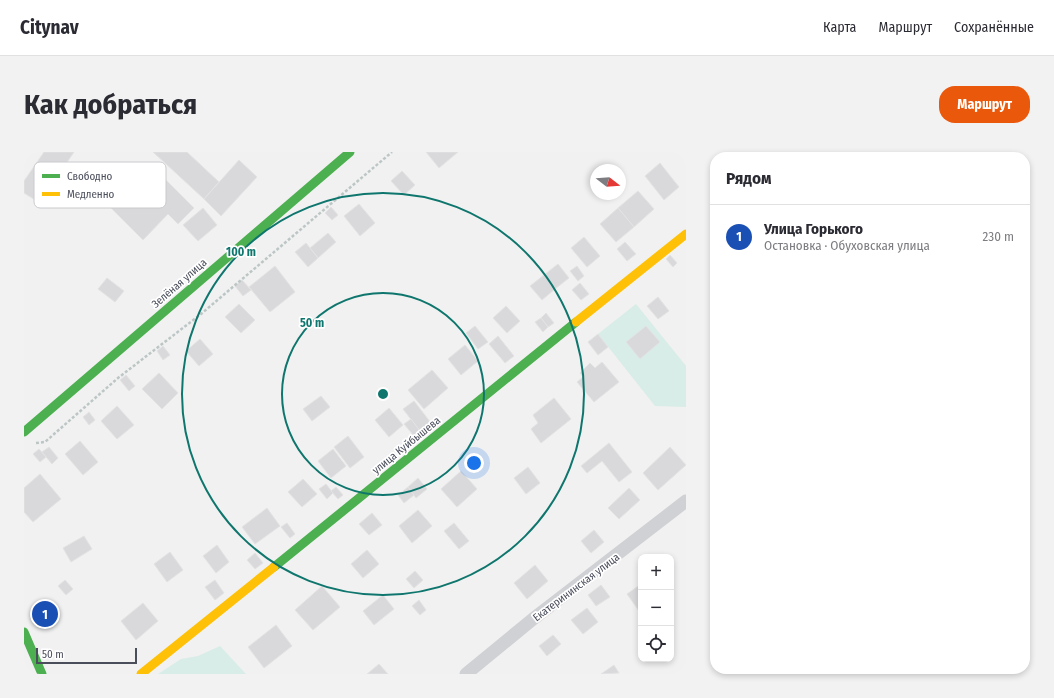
<!DOCTYPE html>
<html lang="ru">
<head>
<meta charset="utf-8">
<style>
  body { margin:0; font-family:"Fira Sans Condensed",sans-serif; background:#f2f2f3; color:#2b2b33 }
  .controls { position:absolute; right:12px; bottom:12px; display:grid; overflow:hidden; border-radius:8px; box-shadow:0 2px 6px #0003 }
  .controls button { width:36px; height:36px; display:grid; place-items:center; padding:0; border:0; border-bottom:1px solid #e1e1e2; background:#fff; color:#2b2b33; font:20px sans-serif }
  .compass { position:absolute; left:566px; top:12px; width:36px; height:36px; border-radius:50%; background:#fff; box-shadow:0 2px 6px #0003; rotate:107deg }
  .scale { position:absolute; left:12px; bottom:10px; width:101px; box-sizing:border-box; padding-left:4px; border:2px solid #4a4e5b; border-top:0; font-size:11px; line-height:14px; white-space:nowrap; color:#4a4e5b; -webkit-text-stroke:3px #fff; paint-order:stroke }
  .you { position:absolute; left:450px; top:311px; width:14px; height:14px; margin:-10px; border:3px solid #fff; border-radius:50%; background:#1a73e8; box-shadow:0 0 0 6px #1a73e833 }
  .badge { display:grid; place-items:center; width:26px; height:26px; border-radius:50%; background:#ea580c; color:#fff; font-size:13px; font-weight:700 }
  .pin { position:absolute; translate:-50% -50%; border:2px solid #fff; box-shadow:0 1px 4px #0006 }
  .list { margin:0; padding:0; list-style:none }
  h2 { display:flex; justify-content:space-between; align-items:center; height:52px; margin:0; padding:0 16px; font-size:17px }
  h2 small { font-size:13px; font-weight:400; color:#7c7c81 }
  .list li { display:grid; grid-template-columns:26px 1fr auto; gap:12px; align-items:center; box-sizing:border-box; height:64px; padding:0 16px; border-top:1px solid #e1e1e2 }
  .list b { display:block; font-size:15px; white-space:nowrap }
  .list p { margin:0; font-size:13px; white-space:nowrap; color:#7c7c81 }
  .list em { font-size:13px; font-style:normal; color:#7c7c81 }
  .icon { flex:none; width:22px; height:22px; fill:none; stroke:currentColor; stroke-width:2; stroke-linecap:round; stroke-linejoin:round }
  .map { position:relative; flex:none; width:662px; height:522px; overflow:hidden; border-radius:16px }
  header { display:flex; align-items:center; gap:24px; box-sizing:border-box; height:56px; padding:0 20px; background:#fff; border-bottom:1px solid #e1e1e2 }
  header strong { font-size:19px }
  nav { display:flex; gap:22px; margin-inline-start:auto; font-size:14px }
  .intro { display:flex; align-items:center; justify-content:space-between; box-sizing:border-box; height:96px; padding:0 24px }
  h1 { margin:0; font-size:28px }
  .button { padding:10px 18px; border-radius:16px; background:#ea580c; color:#fff; font-size:14px; font-weight:700 }
  main { display:flex; gap:24px; padding:0 24px }
  aside { flex:1; background:#fff; border-radius:16px; box-shadow:0 2px 6px #0003 }
  .map>svg:first-child { display:block }
</style>
</head>
<body>
<header>
<strong>Citynav</strong>
<nav><a>Карта</a><a>Маршрут</a><a>Сохранённые</a></nav>
</header>
<div class="intro"><h1>Как добраться</h1><a class="button">Маршрут</a></div>
<main>
<div class="map">
<svg width="662" height="522" viewBox="0 0 662 522">
  <rect width="100%" height="100%" fill="#f1f1f1"/>
  <!-- green -->
  <g fill="#d8ede7">
    <path d="M 612,152 L 662,214 L 662,255 L 631,254 L 574,182 Z"/>
    <path d="M 196,494 L 222,522 L 134,522 L 157,507 L 174,504 Z"/>
  </g>
  <!-- building -->
  <g fill="#d9d9db" stroke="#e3e3e4">
    <path d="M 20,0 L 50,0 L 16,51 L 0,41 L 0,29 Z"/>
    <path d="M 129,0 L 163,0 L 195,30 L 180,47 Z"/>
    <path d="M 402,0 L 434,0 L 415,16 Z"/>
    <path d="M 215,8 L 233,25 L 197,64 L 180,47 Z"/>
    <path d="M 636,11 L 655,35 L 640,48 L 621,24 Z"/>
    <path d="M 128,14 L 170,56 L 154,72 L 144,62 L 119,88 L 87,56 Z"/>
    <path d="M 378,19 L 391,33 L 380,43 L 367,29 Z"/>
    <path d="M 614,39 L 630,57 L 610,75 L 594,56 Z"/>
    <path d="M 335,52 L 351,71 L 336,84 L 320,64 Z"/>
    <path d="M 307,55 L 314,63 L 308,68 L 301,61 Z"/>
    <path d="M 179,56 L 193,73 L 174,89 L 159,73 Z"/>
    <path d="M 594,56 L 610,75 L 592,90 L 576,72 Z"/>
    <path d="M 304,81 L 312,90 L 294,106 L 286,96 Z"/>
    <path d="M 560,85 L 576,104 L 563,115 L 547,96 Z"/>
    <path d="M 601,90 L 612,102 L 603,109 L 593,97 Z"/>
    <path d="M 282,91 L 294,106 L 284,115 L 271,100 Z"/>
    <path d="M 646,103 L 653,111 L 649,115 L 642,107 Z"/>
    <path d="M 534,112 L 545,126 L 531,137 L 520,123 Z"/>
    <path d="M 251,114 L 271,140 L 246,160 L 225,135 Z"/>
    <path d="M 553,114 L 560,124 L 554,129 L 546,119 Z"/>
    <path d="M 520,123 L 531,137 L 518,148 L 506,134 Z"/>
    <path d="M 83,126 L 100,139 L 91,150 L 74,137 Z"/>
    <path d="M 218,128 L 227,138 L 219,144 L 211,134 Z"/>
    <path d="M 556,131 L 565,142 L 557,148 L 548,138 Z"/>
    <path d="M 634,145 L 645,159 L 634,167 L 623,154 Z"/>
    <path d="M 215,152 L 231,168 L 217,181 L 201,165 Z"/>
    <path d="M 482,154 L 496,169 L 483,181 L 469,166 Z"/>
    <path d="M 522,161 L 530,171 L 524,175 L 517,166 Z"/>
    <path d="M 517,166 L 524,175 L 519,180 L 511,170 Z"/>
    <path d="M 451,174 L 464,190 L 454,197 L 442,181 Z"/>
    <path d="M 622,174 L 636,190 L 616,207 L 602,190 Z"/>
    <path d="M 574,182 L 584,195 L 574,203 L 564,190 Z"/>
    <path d="M 474,184 L 490,204 L 481,211 L 465,192 Z"/>
    <path d="M 176,187 L 189,202 L 175,214 L 162,199 Z"/>
    <path d="M 441,193 L 454,209 L 437,223 L 424,207 Z"/>
    <path d="M 139,194 L 146,203 L 139,208 L 133,199 Z"/>
    <path d="M 578,210 L 595,230 L 570,250 L 553,230 L 559,225 L 556,221 L 566,211 L 571,216 Z"/>
    <path d="M 408,218 L 424,236 L 400,257 L 384,238 Z"/>
    <path d="M 135,221 L 154,241 L 138,257 L 118,237 Z"/>
    <path d="M 102,223 L 111,234 L 105,239 L 96,228 Z"/>
    <path d="M 297,244 L 306,255 L 288,269 L 279,257 Z"/>
    <path d="M 530,246 L 547,267 L 517,291 L 507,277 L 514,271 L 509,263 Z"/>
    <path d="M 390,249 L 407,271 L 396,279 L 379,257 Z"/>
    <path d="M 93,254 L 110,273 L 93,287 L 77,269 Z"/>
    <path d="M 365,256 L 379,273 L 365,285 L 351,268 Z"/>
    <path d="M 65,260 L 71,268 L 65,273 L 59,265 Z"/>
    <path d="M 387,267 L 396,279 L 390,284 L 380,272 Z"/>
    <path d="M 324,284 L 340,305 L 326,316 L 310,295 Z"/>
    <path d="M 56,289 L 74,310 L 59,323 L 41,302 Z"/>
    <path d="M 585,291 L 608,320 L 595,330 L 578,309 L 563,321 L 557,314 Z"/>
    <path d="M 25,295 L 34,306 L 28,312 L 18,300 Z"/>
    <path d="M 646,295 L 662,313 L 634,338 L 619,321 Z"/>
    <path d="M 15,297 L 22,305 L 16,310 L 9,302 Z"/>
    <path d="M 309,297 L 322,314 L 307,326 L 294,309 Z"/>
    <path d="M 504,315 L 516,331 L 502,342 L 490,326 Z"/>
    <path d="M 437,319 L 453,337 L 433,355 L 417,337 Z"/>
    <path d="M 16,322 L 37,347 L 9,370 L 0,360 L 0,336 Z"/>
    <path d="M 394,326 L 403,337 L 392,346 L 384,335 Z"/>
    <path d="M 279,327 L 293,342 L 278,355 L 264,340 Z"/>
    <path d="M 302,332 L 309,341 L 303,347 L 295,337 Z"/>
    <path d="M 312,335 L 319,343 L 314,347 L 307,339 Z"/>
    <path d="M 384,335 L 390,343 L 380,351 L 374,343 Z"/>
    <path d="M 605,336 L 616,348 L 595,367 L 584,356 Z"/>
    <path d="M 243,356 L 256,374 L 231,392 L 218,375 Z"/>
    <path d="M 394,358 L 408,374 L 388,391 L 375,374 Z"/>
    <path d="M 348,361 L 358,373 L 345,383 L 335,372 Z"/>
    <path d="M 263,371 L 271,382 L 266,386 L 257,375 Z"/>
    <path d="M 430,371 L 445,389 L 435,397 L 420,379 Z"/>
    <path d="M 570,378 L 580,390 L 567,401 L 557,389 Z"/>
    <path d="M 60,384 L 68,397 L 47,410 L 39,396 Z"/>
    <path d="M 193,393 L 205,410 L 192,421 L 179,404 Z"/>
    <path d="M 343,398 L 355,412 L 339,426 L 327,412 Z"/>
    <path d="M 146,400 L 159,418 L 143,430 L 130,412 Z"/>
    <path d="M 231,401 L 239,411 L 231,417 L 223,408 Z"/>
    <path d="M 511,413 L 524,429 L 503,447 L 490,431 Z"/>
    <path d="M 391,419 L 399,428 L 390,436 L 382,427 Z"/>
    <path d="M 41,428 L 49,437 L 42,443 L 34,434 Z"/>
    <path d="M 191,428 L 200,441 L 191,448 L 181,435 Z"/>
    <path d="M 617,432 L 617,458 L 615,459 L 603,442 Z"/>
    <path d="M 577,433 L 586,445 L 572,454 L 564,443 Z"/>
    <path d="M 298,434 L 316,455 L 289,478 L 271,458 Z"/>
    <path d="M 359,443 L 370,457 L 350,473 L 339,459 Z"/>
    <path d="M 395,448 L 402,458 L 396,463 L 388,454 Z"/>
    <path d="M 119,451 L 134,469 L 112,488 L 97,469 Z"/>
    <path d="M 563,456 L 574,470 L 559,482 L 547,468 Z"/>
    <path d="M 252,473 L 268,494 L 240,516 L 224,495 Z"/>
    <path d="M 529,483 L 537,492 L 523,504 L 515,494 Z"/>
    <path d="M 355,512 L 364,522 L 343,522 Z"/>
    <path d="M 590,513 L 595,521 L 577,522 Z"/>
  </g>
  <g fill="none" stroke-linecap="round" stroke-linejoin="round">
    <!-- path -->
    <path stroke="#bdc6c6" stroke-width="2.5" stroke-dasharray="3 2" stroke-linecap="butt" d="M 12,291 L 21,290 L 94,226 L 177,162 L 368,0"/>
    <!-- street -->
    <path stroke="#d0d1d4" stroke-width="13" d="M 442,522 L 509,467 L 662,349"/>
    <!-- fast -->
    <g stroke="#4caf50" stroke-width="9">
      <path d="M 0,280 L 326,0"/>
      <path d="M 250,415 L 552,170"/>
      <path d="M 0,480 L 18,522"/>
    </g>
    <!-- slow -->
    <g stroke="#ffc107" stroke-width="9">
      <path d="M 552,170 L 662,82"/>
      <path d="M 117,522 L 250,415"/>
    </g>
  </g>
  <!-- distance rings -->
  <g fill="none" stroke="#0f766e" stroke-width="2">
    <circle cx="359" cy="242" r="101"/>
    <circle cx="359" cy="242" r="201"/>
  </g>
  <g text-anchor="middle" stroke-width="3.5" stroke-linejoin="round" paint-order="stroke">
    <!-- street labels -->
    <g font-size="11" fill="#4a4e5b" stroke="#fff">
      <text transform="translate(155 131) rotate(-41)" y="4">Зелёная улица</text>
      <text transform="translate(382 293) rotate(-39)" y="4">улица Куйбышева</text>
      <text transform="translate(552 435) rotate(-37)" y="4">Екатерининская улица</text>
    </g>
  </g>
  <!-- legend -->
  <rect x="10" y="10" width="132" height="46" rx="6" fill="#fff" stroke="#c9cace" stroke-width="1"/>
  <rect x="18" y="22" width="18" height="4" fill="#4caf50"/>
  <rect x="18" y="40" width="18" height="4" fill="#ffc107"/>
  <g font-size="11" fill="#4a4e5b">
    <text x="43" y="28">Свободно</text>
    <text x="43" y="46">Медленно</text>
  </g>
  <circle cx="359" cy="242" r="6" fill="#0f766e" stroke="#fff" stroke-width="2"/>
  <g font-size="12" text-anchor="middle" font-weight="bold" fill="#0f766e" stroke="#fff" stroke-width="3.5" stroke-linejoin="round" paint-order="stroke">
    <text x="217" y="104">100 m</text>
    <text x="288" y="175">50 m</text>
  </g>
</svg>
<div class="controls">
<button>+</button>
<button>−</button>
<button><svg class="icon" aria-label="locate" viewBox="0 0 24 24"><circle cx="12" cy="12" r="6"/><path d="M12 2v4M12 18v4M2 12h4M18 12h4"/></svg></button>
</div>
<svg class="compass" viewBox="-18 -18 36 36"><path d="M0-13l5 13h-10z" fill="#e53935"/><path d="M0 13l5-13h-10z" fill="#7c7c81"/></svg>
<div class="scale">50 m</div>
<div class="you"></div>
<div class="pin badge" style="left:21px;top:462px;background:#1a4fb4">1</div>
</div>
<aside>
<h2>Рядом<small></small></h2>
<ul class="list">
<li><span class="badge" style="background:#1a4fb4">1</span><div><b>Улица Горького</b><p>Остановка · Обуховская улица</p></div><em>230 m</em></li>
</ul>
</aside>
</main>
</body>
</html>
